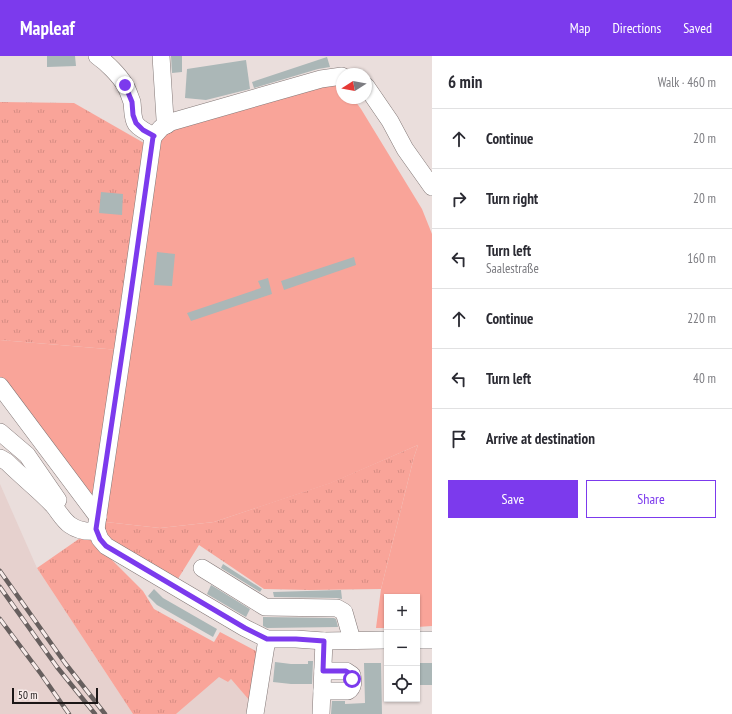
<!DOCTYPE html>
<html lang="en">
<head>
<meta charset="utf-8">
<style>
  body { margin:0; font-family:"PT Sans Narrow",sans-serif; background:#f7f7f7; color:#2b2b33 }
  .controls { position:absolute; right:12px; bottom:12px; display:grid; overflow:hidden; border-radius:0px; box-shadow:0 1px 3px #0004 }
  .controls button { width:36px; height:36px; display:grid; place-items:center; padding:0; border:0; border-bottom:1px solid #e1e1e2; background:#fff; color:#2b2b33; font:20px sans-serif }
  .compass { position:absolute; left:336px; top:12px; width:36px; height:36px; border-radius:50%; background:#fff; box-shadow:0 1px 3px #0004; rotate:259deg }
  .scale { position:absolute; left:12px; bottom:10px; width:86px; box-sizing:border-box; padding-left:4px; border:2px solid #1b1616; border-top:0; font-size:11px; line-height:14px; white-space:nowrap; color:#1b1616; -webkit-text-stroke:3px #f7ebe9; paint-order:stroke }
  .stop { position:absolute; width:12px; height:12px; margin:-9px; border:3px solid #7c3aed; border-radius:50%; background:#fff }
  .stop.end { background:#7c3aed; border-color:#fff; box-shadow:0 1px 4px #0008 }
  .list { margin:0; padding:0; list-style:none }
  h2 { display:flex; justify-content:space-between; align-items:center; height:52px; margin:0; padding:0 16px; font-size:17px }
  h2 small { font-size:13px; font-weight:400; color:#7c7c81 }
  .list li { display:grid; grid-template-columns:26px 1fr auto; gap:12px; align-items:center; box-sizing:border-box; height:60px; padding:0 16px; border-top:1px solid #e1e1e2 }
  .list b { display:block; font-size:15px; white-space:nowrap }
  .list p { margin:0; font-size:13px; white-space:nowrap; color:#7c7c81 }
  .list em { font-size:13px; font-style:normal; color:#7c7c81 }
  .actions { display:flex; gap:8px; padding:12px 16px }
  .actions a { flex:1; padding:9px 0; border:1px solid #7c3aed; border-radius:0px; text-align:center; font-size:14px; color:#7c3aed }
  .actions .main { background:#7c3aed; color:#fff }
  .icon { flex:none; width:22px; height:22px; fill:none; stroke:currentColor; stroke-width:2; stroke-linecap:round; stroke-linejoin:round }
  .map { position:relative; flex:none; width:432px; height:658px; overflow:hidden }
  header { display:flex; align-items:center; gap:24px; box-sizing:border-box; height:56px; padding:0 20px; background:#7c3aed; color:#fff }
  header strong { font-size:19px }
  nav { display:flex; gap:22px; margin-inline-start:auto; font-size:14px }
  main { display:flex }
  aside { flex:1; background:#fff }
  .map>svg:first-child { display:block }
</style>
</head>
<body>
<header>
<strong>Mapleaf</strong>
<nav><a>Map</a><a>Directions</a><a>Saved</a></nav>
</header>
<main>
<div class="map">
<svg width="432" height="658" viewBox="0 0 432 658">
  <defs>
    <pattern id="grass-tufts" width="24" height="20" patternUnits="userSpaceOnUse"><rect width="24" height="20" fill="#f9a499"/><path d="M3 7l-1-3M5 7V3M7 7l1-3M15 17l-1-3M17 17v-4M19 17l1-3" fill="none" stroke="#d58c83"/></pattern>
  </defs>
  <rect width="100%" height="100%" fill="#eadedc"/>
  <!-- built -->
  <g fill="#e6d1ce">
    <path d="M 0,428 L 37,512 L 133,658 L 0,658 Z"/>
    <path d="M 219,620 L 228,626 L 231,623 L 262,658 L 176,658 Z"/>
  </g>
  <!-- grass -->
  <g fill="url(#grass-tufts)">
    <path d="M 0,46 L 74,47 L 144,87 L 131,295 L 0,284 Z"/>
    <path d="M 418,389 L 414,401 L 381,533 L 309,534 L 264,533 L 199,489 L 176,526 L 109,489 L 97,465 L 160,472 L 214,466 L 330,427 Z"/>
    <path d="M 86,478 L 143,535 L 154,553 L 214,586 L 220,576 L 258,596 L 250,645 L 231,623 L 228,626 L 219,621 L 176,658 L 133,658 L 37,512 Z"/>
  </g>
  <!-- garden -->
  <path fill="#f9a499" d="M 332,27 L 342,31 L 342,42 L 353,42 L 361,53 L 422,153 L 432,178 L 432,570 L 417,571 L 417,541 L 387,541 L 387,572 L 376,572 L 381,533 L 414,401 L 418,389 L 331,427 L 214,466 L 160,472 L 97,465 L 0,334 L 0,284 L 131,295 L 152,76 Z"/>
  <!-- building -->
  <g fill="#abb7b7">
    <path d="M 47,0 L 75,0 L 76,10 L 47,11 Z"/>
    <path d="M 171,0 L 182,0 L 182,16 L 172,17 Z"/>
    <path d="M 327,1 L 330,11 L 318,13 L 254,32 L 252,26 Z"/>
    <path d="M 246,4 L 250,33 L 206,44 L 185,42 L 187,13 Z"/>
    <path d="M 101,136 L 123,138 L 122,159 L 99,157 Z"/>
    <path d="M 157,196 L 175,198 L 172,230 L 154,229 Z"/>
    <path d="M 354,201 L 356,209 L 284,234 L 281,225 Z"/>
    <path d="M 268,222 L 272,238 L 191,265 L 187,257 L 261,232 L 258,225 Z"/>
    <path d="M 223,508 L 262,533 L 260,536 L 221,512 Z"/>
    <path d="M 211,529 L 250,553 L 246,561 L 207,538 Z"/>
    <path d="M 154,533 L 163,542 L 217,573 L 213,581 L 157,549 L 148,540 Z"/>
    <path d="M 341,534 L 342,543 L 337,542 L 274,541 L 273,536 Z"/>
    <path d="M 263,561 L 334,562 L 336,563 L 338,571 L 267,572 L 263,570 Z"/>
    <path d="M 308,605 L 313,605 L 312,628 L 291,628 L 273,626 L 275,606 L 291,608 L 308,608 Z"/>
    <path d="M 364,607 L 381,607 L 382,658 L 331,658 L 332,645 L 345,645 L 345,648 L 365,647 Z"/>
    <rect x="417" y="607" width="15" height="22"/>
  </g>
  <g fill="none" stroke-linecap="round" stroke-linejoin="round">
    <!-- minor casing -->
    <g stroke="#827776" stroke-width="18">
      <g id="minor">
        <path d="M 97,0 C 107,7 119,19 125,29 C 128,34 130,41 132,46 C 133,53 132,62 136,68 C 140,73 148,77 154,80"/>
        <path d="M 161,0 L 165,63 L 167,69"/>
        <path d="M 342,20 L 321,23 L 171,66 L 161,72 L 153,81 L 128,258 L 96,473 L 100,483 L 106,490 L 245,572 L 267,583 L 296,583 L 324,585 L 387,584"/>
        <path d="M 366,30 L 390,65 L 405,93 L 432,131"/>
        <path d="M 0,330 L 98,461"/>
        <path d="M 0,376 L 27,399 L 58,444"/>
        <path d="M 0,402 L 7,406 C 22,421 39,434 53,449 C 59,456 63,464 70,469 C 77,474 87,476 97,475"/>
        <path d="M 202,512 L 265,551 L 337,552 L 344,556 L 352,584"/>
        <path d="M 417,584 L 432,584"/>
        <path d="M 322,635 L 348,635 C 354,631 353,625 352,619 L 346,615 L 323,615"/>
        <path d="M 255,658 L 267,583"/>
        <path d="M 321,658 L 324,585"/>
      </g>
    </g>
    <!-- minor -->
    <use href="#minor" stroke="#fff" stroke-width="17"/>
    <!-- rail casing -->
    <g stroke="#675f5e" stroke-width="4.5">
      <g id="rail">
        <path d="M 0,515 L 65,607 L 105,658"/>
        <path d="M 0,531 L 57,611 L 95,658"/>
        <path d="M 0,563 L 41,618 L 69,658"/>
      </g>
    </g>
    <!-- rail -->
    <use href="#rail" stroke="#f7ebe9" stroke-width="3" stroke-dasharray="9" stroke-linecap="butt"/>
  </g>
  <g fill="none" stroke-linecap="round" stroke-linejoin="round">
    <!-- route -->
    <path stroke="#7c3aed" stroke-width="5" d="M 125,29 L 132,46 L 133,59 L 136,67 L 143,74 L 154,80 L 153,81 L 128,258 L 96,473 L 100,483 L 106,490 L 245,572 L 267,583 L 296,583 L 324,585 L 323,615 L 346,615 L 352,619 L 352,623"/>
  </g>
</svg>
<div class="controls">
<button>+</button>
<button>−</button>
<button><svg class="icon" aria-label="locate" viewBox="0 0 24 24"><circle cx="12" cy="12" r="6"/><path d="M12 2v4M12 18v4M2 12h4M18 12h4"/></svg></button>
</div>
<svg class="compass" viewBox="-18 -18 36 36"><path d="M0-13l5 13h-10z" fill="#e53935"/><path d="M0 13l5-13h-10z" fill="#7c7c81"/></svg>
<div class="scale">50 m</div>
<div class="stop" style="left:352px;top:623px"></div>
<div class="stop end" style="left:125px;top:29px"></div>
</div>
<aside>
<h2>6 min<small>Walk · 460 m</small></h2>
<ul class="list">
<li><svg class="icon" aria-label="ahead" viewBox="0 0 24 24"><path d="M12 20V5M6 11l6-6 6 6"/></svg><div><b>Continue</b></div><em>20 m</em></li>
<li><svg class="icon" aria-label="right" viewBox="0 0 24 24"><path d="M7 20v-9h11M14 6l5 5-5 5"/></svg><div><b>Turn right</b></div><em>20 m</em></li>
<li><svg class="icon" aria-label="left" viewBox="0 0 24 24"><path d="M17 20v-9H6M10 6l-5 5 5 5"/></svg><div><b>Turn left</b><p>Saalestraße</p></div><em>160 m</em></li>
<li><svg class="icon" aria-label="ahead" viewBox="0 0 24 24"><path d="M12 20V5M6 11l6-6 6 6"/></svg><div><b>Continue</b></div><em>220 m</em></li>
<li><svg class="icon" aria-label="left" viewBox="0 0 24 24"><path d="M17 20v-9H6M10 6l-5 5 5 5"/></svg><div><b>Turn left</b></div><em>40 m</em></li>
<li><svg class="icon" aria-label="arrive" viewBox="0 0 24 24"><path d="M6 21V4h12l-3 4 3 4H6"/></svg><div><b>Arrive at destination</b></div></li>
</ul>
<div class="actions"><a class="main">Save</a><a>Share</a></div>
</aside>
</main>
</body>
</html>
